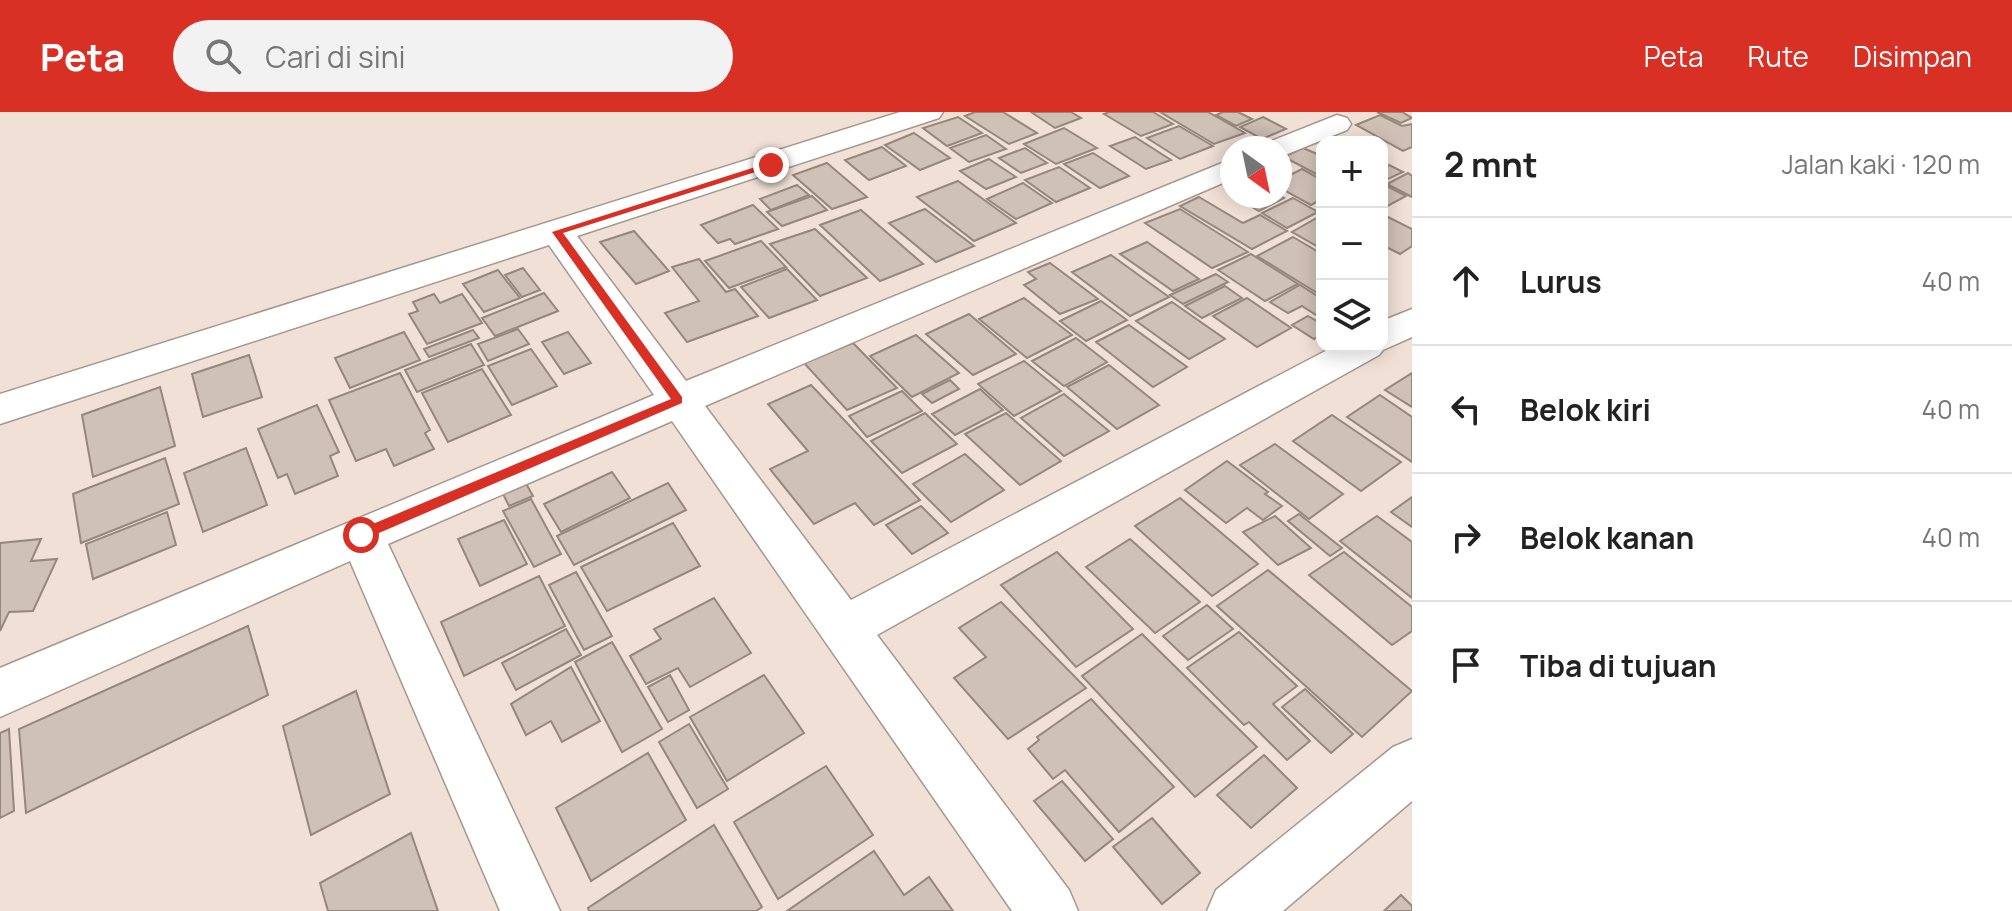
<!DOCTYPE html>
<html lang="id">
<head>
<meta charset="utf-8">
<style>
  body { margin:0; font-family:Manrope,sans-serif; background:#f2f2f2; color:#222 }
  .controls { position:absolute; right:24px; top:24px; display:grid; overflow:hidden; border-radius:16px; box-shadow:0 4px 20px #0003 }
  .controls button { width:72px; height:72px; display:grid; place-items:center; padding:0; border:0; border-bottom:2px solid #e0e0e0; background:#fff; color:#222; font:40px sans-serif }
  .compass { position:absolute; left:1220px; top:24px; width:72px; height:72px; border-radius:50%; background:#fff; box-shadow:0 4px 20px #0003; rotate:147deg }
  .stop { position:absolute; width:24px; height:24px; margin:-18px; border:6px solid #d93025; border-radius:50%; background:#fff }
  .stop.end { background:#d93025; border-color:#fff; box-shadow:0 2px 8px #0008 }
  .list { margin:0; padding:0; list-style:none }
  h2 { display:flex; justify-content:space-between; align-items:center; height:104px; margin:0; padding:0 32px; font-size:34px }
  h2 small { font-size:26px; font-weight:400; color:#767676 }
  .list li { display:grid; grid-template-columns:52px 1fr auto; gap:24px; align-items:center; box-sizing:border-box; height:128px; padding:0 32px; border-top:2px solid #e0e0e0 }
  .list b { display:block; font-size:30px; white-space:nowrap }
  .list em { font-size:26px; font-style:normal; color:#767676 }
  .icon { flex:none; width:44px; height:44px; fill:none; stroke:currentColor; stroke-width:2; stroke-linecap:round; stroke-linejoin:round }
  .map { position:relative; flex:none; width:1412px; height:799px; overflow:hidden }
  header { display:flex; align-items:center; gap:48px; box-sizing:border-box; height:112px; padding:0 40px; background:#d93025; color:#fff }
  header strong { font-size:38px }
  nav { display:flex; gap:44px; margin-inline-start:auto; font-size:28px }
  .search { width:560px; height:72px; background:#f2f2f2; display:flex; align-items:center; gap:20px; box-sizing:border-box; padding:0 28px; border-radius:44px; color:#767676; font-size:30px }
  main { display:flex }
  aside { flex:1; background:#fff }
  .map>svg:first-child { display:block }
</style>
</head>
<body>
<header>
<strong>Peta</strong>
<div class="search"><svg class="icon" aria-label="search" viewBox="0 0 24 24"><circle cx="10" cy="10" r="6"/><path d="M15 15l6 6"/></svg>Cari di sini</div>
<nav><a>Peta</a><a>Rute</a><a>Disimpan</a></nav>
</header>
<main>
<div class="map">
<svg width="1412" height="799" viewBox="0 0 1412 799">
  <rect width="100%" height="100%" fill="#f0e0d5"/>
  <!-- building -->
  <g fill="#d0c1b6" stroke="#96877d" stroke-width="2">
    <path d="M 975,0 L 1003,0 L 1037,21 L 1009,32 L 965,4 Z"/>
    <path d="M 1031,0 L 1071,0 L 1081,6 L 1055,16 Z"/>
    <path d="M 1109,0 L 1153,0 L 1173,12 L 1141,24 L 1104,2 Z"/>
    <path d="M 1160,0 L 1208,0 L 1245,21 L 1214,32 Z"/>
    <path d="M 1223,0 L 1238,0 L 1252,7 L 1236,14 L 1216,3 Z"/>
    <path d="M 1377,0 L 1402,0 L 1412,6 L 1401,11 Z"/>
    <path d="M 1380,3 L 1402,14 L 1412,12 L 1412,35 L 1403,39 L 1356,13 Z"/>
    <path d="M 958,5 L 982,21 L 947,34 L 923,16 Z"/>
    <path d="M 1263,5 L 1286,17 L 1262,27 L 1240,15 Z"/>
    <path d="M 1179,14 L 1213,34 L 1180,47 L 1147,26 Z"/>
    <path d="M 1064,16 L 1097,36 L 1056,52 L 1024,32 Z"/>
    <path d="M 914,21 L 950,46 L 920,58 L 885,33 Z"/>
    <path d="M 986,23 L 1006,37 L 969,50 L 950,36 Z"/>
    <path d="M 1135,25 L 1171,48 L 1146,57 L 1110,34 Z"/>
    <path d="M 882,35 L 906,54 L 869,68 L 845,48 Z"/>
    <path d="M 1025,36 L 1047,51 L 1021,61 L 999,46 Z"/>
    <path d="M 1303,36 L 1322,44 L 1322,65 L 1284,45 Z"/>
    <path d="M 1093,41 L 1129,64 L 1100,76 L 1064,52 Z"/>
    <path d="M 989,47 L 1016,65 L 986,77 L 960,59 Z"/>
    <path d="M 827,51 L 867,85 L 832,97 L 793,63 Z"/>
    <path d="M 1389,53 L 1403,60 L 1386,68 L 1382,66 L 1382,57 Z"/>
    <path d="M 1059,55 L 1090,76 L 1056,90 L 1025,68 Z"/>
    <path d="M 1302,57 L 1322,68 L 1322,87 L 1311,93 L 1280,76 L 1280,68 Z"/>
    <path d="M 1408,61 L 1412,64 L 1412,85 L 1387,72 Z"/>
    <path d="M 958,69 L 1016,111 L 974,129 L 917,85 Z"/>
    <path d="M 1023,71 L 1052,91 L 1016,107 L 987,87 Z"/>
    <path d="M 797,73 L 809,83 L 771,98 L 760,87 Z"/>
    <path d="M 1385,73 L 1406,84 L 1382,97 Z"/>
    <path d="M 812,84 L 827,98 L 782,114 L 767,100 Z"/>
    <path d="M 1251,84 L 1280,84 L 1284,86 L 1259,99 L 1242,89 Z"/>
    <path d="M 1199,85 L 1243,111 L 1260,103 L 1287,119 L 1252,137 L 1180,94 Z"/>
    <path d="M 1293,86 L 1318,100 L 1287,116 L 1262,101 Z"/>
    <path d="M 753,93 L 778,117 L 735,132 L 730,127 L 718,131 L 701,113 Z"/>
    <path d="M 925,97 L 974,134 L 936,150 L 889,111 Z"/>
    <path d="M 1180,97 L 1248,140 L 1212,156 L 1145,111 Z"/>
    <path d="M 861,98 L 923,152 L 880,169 L 820,113 Z"/>
    <path d="M 1382,102 L 1412,117 L 1412,134 L 1400,142 L 1382,133 Z"/>
    <path d="M 1322,103 L 1322,137 L 1292,120 Z"/>
    <path d="M 815,117 L 867,166 L 820,184 L 770,132 Z"/>
    <path d="M 634,119 L 669,159 L 636,172 L 600,130 Z"/>
    <path d="M 1293,125 L 1322,142 L 1322,184 L 1257,144 Z"/>
    <path d="M 761,129 L 786,155 L 729,176 L 705,149 Z"/>
    <path d="M 1147,130 L 1199,167 L 1173,179 L 1120,142 Z"/>
    <path d="M 1251,142 L 1298,172 L 1265,189 L 1218,158 Z"/>
    <path d="M 1111,143 L 1169,185 L 1130,204 L 1072,160 Z"/>
    <path d="M 699,147 L 726,180 L 735,177 L 758,204 L 687,230 L 665,201 L 699,189 L 672,155 Z"/>
    <path d="M 1050,151 L 1098,187 L 1060,202 L 1024,173 L 1036,167 L 1028,160 Z"/>
    <path d="M 523,156 L 540,178 L 522,185 L 505,163 Z"/>
    <path d="M 787,157 L 817,188 L 769,206 L 741,175 Z"/>
    <path d="M 498,158 L 520,186 L 484,200 L 463,172 Z"/>
    <path d="M 1216,162 L 1228,170 L 1183,192 L 1170,183 Z"/>
    <path d="M 1300,173 L 1322,187 L 1322,207 L 1302,194 L 1288,201 L 1270,190 Z"/>
    <path d="M 1225,174 L 1242,186 L 1202,206 L 1185,194 Z"/>
    <path d="M 544,181 L 558,199 L 495,224 L 482,206 Z"/>
    <path d="M 434,182 L 440,191 L 462,182 L 482,211 L 427,232 L 409,202 L 418,199 L 413,190 Z"/>
    <path d="M 1024,186 L 1072,223 L 1027,246 L 979,207 Z"/>
    <path d="M 1247,186 L 1291,216 L 1257,235 L 1213,204 Z"/>
    <path d="M 1101,189 L 1127,208 L 1086,229 L 1060,209 Z"/>
    <path d="M 1172,190 L 1225,227 L 1189,247 L 1136,209 Z"/>
    <path d="M 969,202 L 1016,242 L 973,263 L 926,222 Z"/>
    <path d="M 1308,204 L 1322,212 L 1322,222 L 1314,227 L 1292,213 Z"/>
    <path d="M 1129,213 L 1187,255 L 1153,275 L 1096,230 Z"/>
    <path d="M 518,217 L 529,232 L 488,249 L 478,232 Z"/>
    <path d="M 473,218 L 479,226 L 429,245 L 424,237 Z"/>
    <path d="M 404,220 L 420,248 L 350,276 L 335,246 Z"/>
    <path d="M 568,220 L 591,251 L 564,262 L 542,230 Z"/>
    <path d="M 916,223 L 959,261 L 912,285 L 870,244 Z"/>
    <path d="M 1076,226 L 1107,250 L 1064,274 L 1032,249 Z"/>
    <path d="M 853,231 L 897,276 L 847,298 L 804,251 Z"/>
    <path d="M 471,232 L 484,253 L 417,280 L 405,258 Z"/>
    <path d="M 531,237 L 557,274 L 512,293 L 488,254 Z"/>
    <path d="M 249,243 L 262,285 L 203,305 L 192,262 Z"/>
    <path d="M 1024,249 L 1061,279 L 1014,304 L 978,272 Z"/>
    <path d="M 1109,253 L 1159,293 L 1117,317 L 1067,275 Z"/>
    <path d="M 482,257 L 511,303 L 448,330 L 422,281 Z"/>
    <path d="M 400,261 L 430,318 L 425,321 L 434,337 L 394,354 L 386,337 L 356,349 L 329,288 Z"/>
    <path d="M 1412,261 L 1412,295 L 1385,278 Z"/>
    <path d="M 950,268 L 959,277 L 932,291 L 922,282 Z"/>
    <path d="M 811,273 L 920,388 L 874,413 L 855,391 L 814,412 L 770,357 L 808,339 L 768,292 Z"/>
    <path d="M 160,275 L 175,334 L 93,365 L 82,303 Z"/>
    <path d="M 980,277 L 1003,298 L 955,323 L 932,302 Z"/>
    <path d="M 902,279 L 922,299 L 867,325 L 849,304 Z"/>
    <path d="M 1064,282 L 1109,319 L 1064,344 L 1021,306 Z"/>
    <path d="M 1380,283 L 1412,305 L 1412,350 L 1347,305 Z"/>
    <path d="M 317,293 L 339,340 L 330,344 L 338,364 L 295,382 L 287,362 L 278,366 L 258,317 Z"/>
    <path d="M 925,301 L 957,332 L 902,361 L 871,329 Z"/>
    <path d="M 1006,301 L 1061,349 L 1020,373 L 965,322 Z"/>
    <path d="M 1332,303 L 1401,350 L 1361,379 L 1293,329 Z"/>
    <path d="M 1275,332 L 1343,382 L 1309,407 L 1240,353 Z"/>
    <path d="M 246,336 L 267,393 L 203,420 L 184,361 Z"/>
    <path d="M 965,342 L 1004,378 L 951,410 L 913,372 Z"/>
    <path d="M 165,346 L 179,392 L 81,431 L 73,382 Z"/>
    <path d="M 1227,349 L 1268,380 L 1265,382 L 1282,394 L 1263,408 L 1247,396 L 1226,411 L 1185,378 Z"/>
    <path d="M 612,360 L 630,386 L 561,420 L 544,392 Z"/>
    <path d="M 524,368 L 533,384 L 509,394 L 501,378 Z"/>
    <path d="M 668,371 L 686,398 L 574,453 L 557,424 Z"/>
    <path d="M 1412,385 L 1412,415 L 1391,400 Z"/>
    <path d="M 1180,386 L 1258,452 L 1212,484 L 1135,414 Z"/>
    <path d="M 531,387 L 561,442 L 534,455 L 503,399 Z"/>
    <path d="M 921,394 L 948,421 L 912,442 L 886,413 Z"/>
    <path d="M 167,400 L 176,433 L 93,467 L 86,432 Z"/>
    <path d="M 1299,402 L 1342,436 L 1330,444 L 1288,409 Z"/>
    <path d="M 1275,404 L 1311,436 L 1278,453 L 1243,420 Z"/>
    <path d="M 1377,404 L 1412,430 L 1412,486 L 1340,429 Z"/>
    <path d="M 504,408 L 527,452 L 480,474 L 458,427 Z"/>
    <path d="M 673,411 L 700,454 L 607,499 L 581,455 Z"/>
    <path d="M 41,427 L 31,449 L 57,447 L 33,499 L 9,500 L 0,519 L 0,431 Z"/>
    <path d="M 1130,427 L 1200,490 L 1155,521 L 1086,455 Z"/>
    <path d="M 1057,440 L 1133,517 L 1076,555 L 1001,473 Z"/>
    <path d="M 1344,440 L 1412,495 L 1412,519 L 1392,533 L 1309,463 Z"/>
    <path d="M 1268,458 L 1412,579 L 1362,625 L 1217,494 Z"/>
    <path d="M 576,460 L 612,524 L 584,538 L 549,473 Z"/>
    <path d="M 539,464 L 565,514 L 464,564 L 441,510 Z"/>
    <path d="M 714,486 L 751,541 L 690,575 L 678,556 L 646,572 L 630,544 L 661,527 L 654,517 Z"/>
    <path d="M 1001,490 L 1086,576 L 1008,627 L 954,566 L 986,545 L 959,516 Z"/>
    <path d="M 1207,493 L 1233,517 L 1188,548 L 1163,524 Z"/>
    <path d="M 248,514 L 268,583 L 26,701 L 19,617 Z"/>
    <path d="M 566,517 L 581,543 L 516,578 L 502,551 Z"/>
    <path d="M 1239,520 L 1297,574 L 1273,592 L 1310,629 L 1287,648 L 1249,610 L 1244,613 L 1187,556 Z"/>
    <path d="M 1142,522 L 1257,635 L 1195,685 L 1082,564 Z"/>
    <path d="M 612,530 L 662,617 L 622,640 L 575,550 Z"/>
    <path d="M 571,555 L 600,609 L 562,630 L 551,609 L 526,623 L 511,592 Z"/>
    <path d="M 670,563 L 689,598 L 668,610 L 648,575 Z"/>
    <path d="M 764,563 L 804,621 L 727,669 L 690,605 Z"/>
    <path d="M 1305,577 L 1353,622 L 1331,641 L 1282,595 Z"/>
    <path d="M 356,579 L 390,682 L 311,723 L 283,614 Z"/>
    <path d="M 1091,587 L 1174,675 L 1119,720 L 1065,658 L 1053,667 L 1028,637 L 1039,628 L 1037,625 Z"/>
    <path d="M 689,612 L 728,677 L 697,696 L 659,630 Z"/>
    <path d="M 9,617 L 14,699 L 0,706 L 0,621 Z"/>
    <path d="M 648,641 L 686,708 L 591,769 L 556,696 Z"/>
    <path d="M 1264,643 L 1297,676 L 1251,716 L 1217,683 Z"/>
    <path d="M 826,654 L 873,723 L 778,787 L 734,710 Z"/>
    <path d="M 1062,669 L 1113,727 L 1085,749 L 1034,689 Z"/>
    <path d="M 1152,706 L 1200,761 L 1162,792 L 1113,735 Z"/>
    <path d="M 714,713 L 762,795 L 756,799 L 589,799 L 588,796 Z"/>
    <path d="M 411,721 L 438,799 L 328,799 L 320,771 Z"/>
    <path d="M 874,739 L 904,783 L 929,765 L 953,799 L 787,799 Z"/>
    <path d="M 1401,783 L 1412,794 L 1412,799 L 1384,799 Z"/>
  </g>
  <g fill="none" stroke-linecap="round" stroke-linejoin="round">
    <!-- street casing -->
    <g stroke="#a6978c" stroke-width="3">
      <g id="street">
        <path d="M 900,0 L 943,0 L 939,6 L 577,124 L 686,269 L 1232,47 L 1232,67 L 705,294 L 851,488 L 1335,234 L 1382,234 L 1382,209 L 1412,197 L 1412,225 L 1383,238 L 1379,243 L 877,523 L 1069,778 L 1078,799 L 1012,799 L 672,309 L 388,432 L 560,799 L 500,799 L 350,449 L 0,605 L 0,556 L 654,283 L 549,133 L 0,312 L 0,282 Z"/>
        <path d="M 1337,3 L 1347,6 L 1351,12 L 1347,18 L 1280,45 L 1280,36 L 1264,36 L 1269,30 Z"/>
        <path d="M 1412,627 L 1412,689 L 1283,799 L 1207,799 L 1216,778 L 1393,635 Z"/>
      </g>
    </g>
    <!-- street -->
    <use href="#street" fill="#fff" fill-rule="evenodd"/>
  </g>
  <!-- route -->
  <path fill="#d93025" d="M 771,50 L 774,54 L 563,121 L 682,285 L 682,291 L 365,427 L 356,427 L 356,419 L 671,287 L 552,120 Z"/>
</svg>
<div class="controls">
<button>+</button>
<button>−</button>
<button><svg class="icon" aria-label="layers" viewBox="0 0 24 24"><path d="M12 4l9 5-9 5-9-5zM3 14l9 5 9-5"/></svg></button>
</div>
<svg class="compass" viewBox="-18 -18 36 36"><path d="M0-13l5 13h-10z" fill="#e53935"/><path d="M0 13l5-13h-10z" fill="#767676"/></svg>
<div class="stop" style="left:361px;top:423px"></div>
<div class="stop end" style="left:771px;top:53px"></div>
</div>
<aside>
<h2>2 mnt<small>Jalan kaki · 120 m</small></h2>
<ul class="list">
<li><svg class="icon" aria-label="ahead" viewBox="0 0 24 24"><path d="M12 20V5M6 11l6-6 6 6"/></svg><div><b>Lurus</b></div><em>40 m</em></li>
<li><svg class="icon" aria-label="left" viewBox="0 0 24 24"><path d="M17 20v-9H6M10 6l-5 5 5 5"/></svg><div><b>Belok kiri</b></div><em>40 m</em></li>
<li><svg class="icon" aria-label="right" viewBox="0 0 24 24"><path d="M7 20v-9h11M14 6l5 5-5 5"/></svg><div><b>Belok kanan</b></div><em>40 m</em></li>
<li><svg class="icon" aria-label="arrive" viewBox="0 0 24 24"><path d="M6 21V4h12l-3 4 3 4H6"/></svg><div><b>Tiba di tujuan</b></div></li>
</ul>
</aside>
</main>
</body>
</html>
